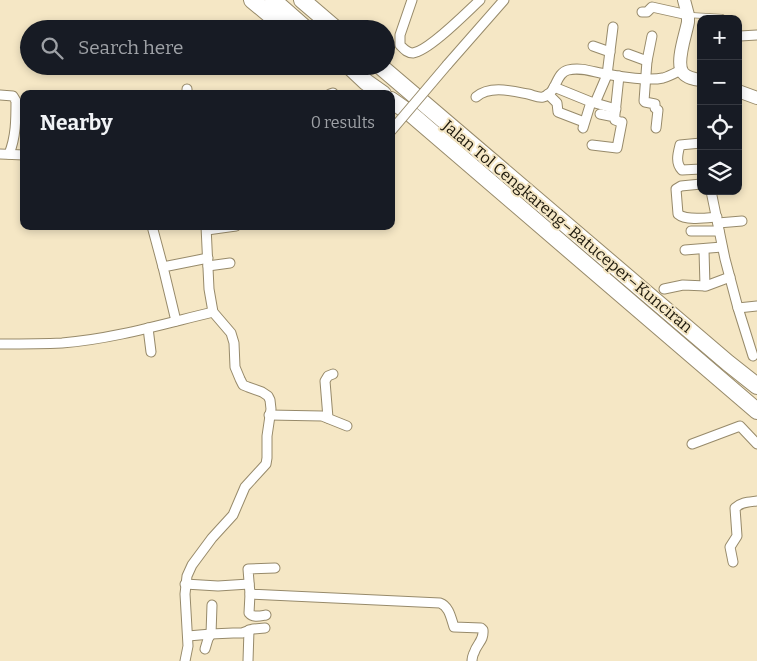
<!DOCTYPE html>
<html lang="en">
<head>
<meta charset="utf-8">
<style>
  body { margin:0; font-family:Bitter,serif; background:#242831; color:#f1f3f6 }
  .controls { position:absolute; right:15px; top:15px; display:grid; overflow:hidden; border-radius:10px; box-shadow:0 2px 8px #0003 }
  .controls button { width:45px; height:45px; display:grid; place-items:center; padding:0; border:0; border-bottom:1px solid #363941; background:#171b24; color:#f1f3f6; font:25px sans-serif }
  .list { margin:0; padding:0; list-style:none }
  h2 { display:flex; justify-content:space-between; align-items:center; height:65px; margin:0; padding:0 20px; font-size:21px }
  h2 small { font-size:16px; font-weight:400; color:#9ea1a6 }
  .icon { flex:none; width:28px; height:28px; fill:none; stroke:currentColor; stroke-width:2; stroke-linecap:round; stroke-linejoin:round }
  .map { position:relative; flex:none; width:757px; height:661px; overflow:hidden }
  .search { position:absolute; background:#171b24; box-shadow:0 2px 8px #0003; left:20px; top:20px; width:375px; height:55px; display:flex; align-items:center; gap:12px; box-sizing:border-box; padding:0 18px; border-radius:28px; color:#9ea1a6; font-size:19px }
  .panel { position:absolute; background:#171b24; box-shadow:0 2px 8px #0003; left:20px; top:90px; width:375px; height:140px; border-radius:10px }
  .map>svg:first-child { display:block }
</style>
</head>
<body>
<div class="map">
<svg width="757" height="661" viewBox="0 0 757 661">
  <rect width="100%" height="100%" fill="#f5e7c5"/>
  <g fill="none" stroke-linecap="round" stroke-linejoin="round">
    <!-- service casing -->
    <g stroke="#978a6a" stroke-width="6">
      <path id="service" d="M 689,15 L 722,17"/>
    </g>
    <!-- minor casing -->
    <g stroke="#978a6a" stroke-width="11">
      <g id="minor">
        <path d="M 412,0 L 400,35 L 400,45 C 404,49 407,53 413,53 C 429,51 467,12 480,0"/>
        <path d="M 642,12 L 647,12 L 652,7 L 688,15"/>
        <path d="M 613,27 L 607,75 L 595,103 L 616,109"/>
        <path d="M 652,36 L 647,61 L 644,101 L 645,102 L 655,104 L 655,108 L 658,110 L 656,128"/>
        <path d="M 740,36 L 757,35"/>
        <path d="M 593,46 L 610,52"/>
        <path d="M 628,54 L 647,61"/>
        <path d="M 447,65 L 504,0"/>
        <path d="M 554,87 L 591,102 L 583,128"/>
        <path d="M 187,94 L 187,89"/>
        <path d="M 330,94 L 333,93"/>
        <path d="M 548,94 L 557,103 L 558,112 L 584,122"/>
        <path d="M 0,95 L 13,96 L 16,101 C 16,119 16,137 9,154"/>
        <path d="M 476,97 C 490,85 512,91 528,94 C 533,95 538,98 543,97 C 557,94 555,73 568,70 C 582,67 593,72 606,74 C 621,77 649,81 663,78 C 670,76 675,73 681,70"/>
        <path d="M 615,114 L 619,76"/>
        <path d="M 701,143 L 680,145 C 678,153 675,163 682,170 L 701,169"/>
        <path d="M 592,145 L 617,148 L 622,122 L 620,122 L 615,120 L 615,117 L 600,114"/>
        <path d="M 0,154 L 24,155"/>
        <path d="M 701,184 L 681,186 L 676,189 L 678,214 C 686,221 706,218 717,217"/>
        <path d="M 711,191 L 725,259 L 738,308 L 753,356"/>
        <path d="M 718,223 L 742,221"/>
        <path d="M 152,226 L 163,267"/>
        <path d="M 207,230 L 236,226"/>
        <path d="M 691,231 L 719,231"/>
        <path d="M 685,250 L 722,247"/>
        <path d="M 704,250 L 705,286"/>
        <path d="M 208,266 L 230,263"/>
        <path d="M 664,289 L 683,285 L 706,286 L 730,277"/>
        <path d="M 738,308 L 757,306"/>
        <path d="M 176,321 L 163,267 L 208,258"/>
        <path d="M 148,328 L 151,352"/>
        <path d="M 0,344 C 21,344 41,344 62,343 C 113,339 163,324 213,312"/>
        <path d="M 269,415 L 322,416 L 347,426"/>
        <path d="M 328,418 L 325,381 L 328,376 L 333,374"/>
        <path d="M 692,444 L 740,426 L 757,444"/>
        <path d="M 733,562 L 730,547 L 737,536 L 735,508 C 741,502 749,502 757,501"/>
        <path d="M 275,568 L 248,569 L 250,594 L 440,603 C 449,606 451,618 454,627 L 481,628 L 483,630 C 484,641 477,643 474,653 C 473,654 472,659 472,661"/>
        <path d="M 185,584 L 218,586 L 249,584"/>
        <path d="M 250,594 L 249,613 C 253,618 260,616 266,615"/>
        <path d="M 188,636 L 211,634 L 233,633 L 242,633 L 253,629 L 265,628"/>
        <path d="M 205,649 L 208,639 L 211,634 L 212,605"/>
        <path d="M 185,661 L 188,646 L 185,594 L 187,576 L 192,565 L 212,538 L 233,515 L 245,487 L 266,464 L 267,458 L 267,436 L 271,409 L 270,400 L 268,396 L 262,392 L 248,387 L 243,385 L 240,379 L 235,367 L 234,343 L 231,333 L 213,312 L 209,289 L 206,226"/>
        <path d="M 248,661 L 249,630"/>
      </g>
    </g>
    <!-- secondary casing -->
    <g stroke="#978a6a" stroke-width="14">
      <g id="secondary">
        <path d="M 684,0 L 688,15 L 688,22 C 686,34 675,63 683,73 C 687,78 694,79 701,80"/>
        <path d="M 738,91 L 757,98"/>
      </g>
    </g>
    <!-- motorway casing -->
    <g stroke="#978a6a" stroke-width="18">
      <g id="motorway">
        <path d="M 252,0 L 287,29"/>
        <path d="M 273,0 L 306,29"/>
        <path d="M 302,0 L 336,29"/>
        <path d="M 349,66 L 366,82 L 383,94"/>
        <path d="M 380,66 L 728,363 L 757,386"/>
        <path d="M 391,100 L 411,114 L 757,411"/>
      </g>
    </g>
    <!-- service -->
    <use href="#service" stroke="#fff" stroke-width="4.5"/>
    <!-- minor -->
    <use href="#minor" stroke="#fff" stroke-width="9"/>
    <!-- secondary -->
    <use href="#secondary" stroke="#fff" stroke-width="12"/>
    <!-- motorway -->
    <use href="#motorway" stroke="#fff" stroke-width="16"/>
    <!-- minor-bridge casing -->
    <g stroke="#978a6a" stroke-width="11" stroke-linecap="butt">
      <path id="minor-bridge" d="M 391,131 L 447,65"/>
    </g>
    <!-- minor-bridge -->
    <use href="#minor-bridge" stroke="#fff" stroke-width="9"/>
  </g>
  <g text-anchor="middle" stroke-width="4" stroke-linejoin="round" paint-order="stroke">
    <!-- street labels -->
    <g font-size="16" fill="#1d180b" stroke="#f5e7c5">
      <text transform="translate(568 226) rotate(40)" y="6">Jalan Tol Cengkareng–Batuceper–Kunciran</text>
    </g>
  </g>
</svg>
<div class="controls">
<button>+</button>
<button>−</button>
<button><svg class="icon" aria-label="locate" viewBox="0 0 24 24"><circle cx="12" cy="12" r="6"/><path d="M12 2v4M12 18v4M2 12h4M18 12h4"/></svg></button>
<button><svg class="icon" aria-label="layers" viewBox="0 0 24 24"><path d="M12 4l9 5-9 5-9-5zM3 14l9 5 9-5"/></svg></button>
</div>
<div class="search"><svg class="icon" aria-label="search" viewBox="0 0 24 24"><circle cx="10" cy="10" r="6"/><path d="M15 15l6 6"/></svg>Search here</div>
<section class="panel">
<h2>Nearby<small>0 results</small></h2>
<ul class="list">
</ul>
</section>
</div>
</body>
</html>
